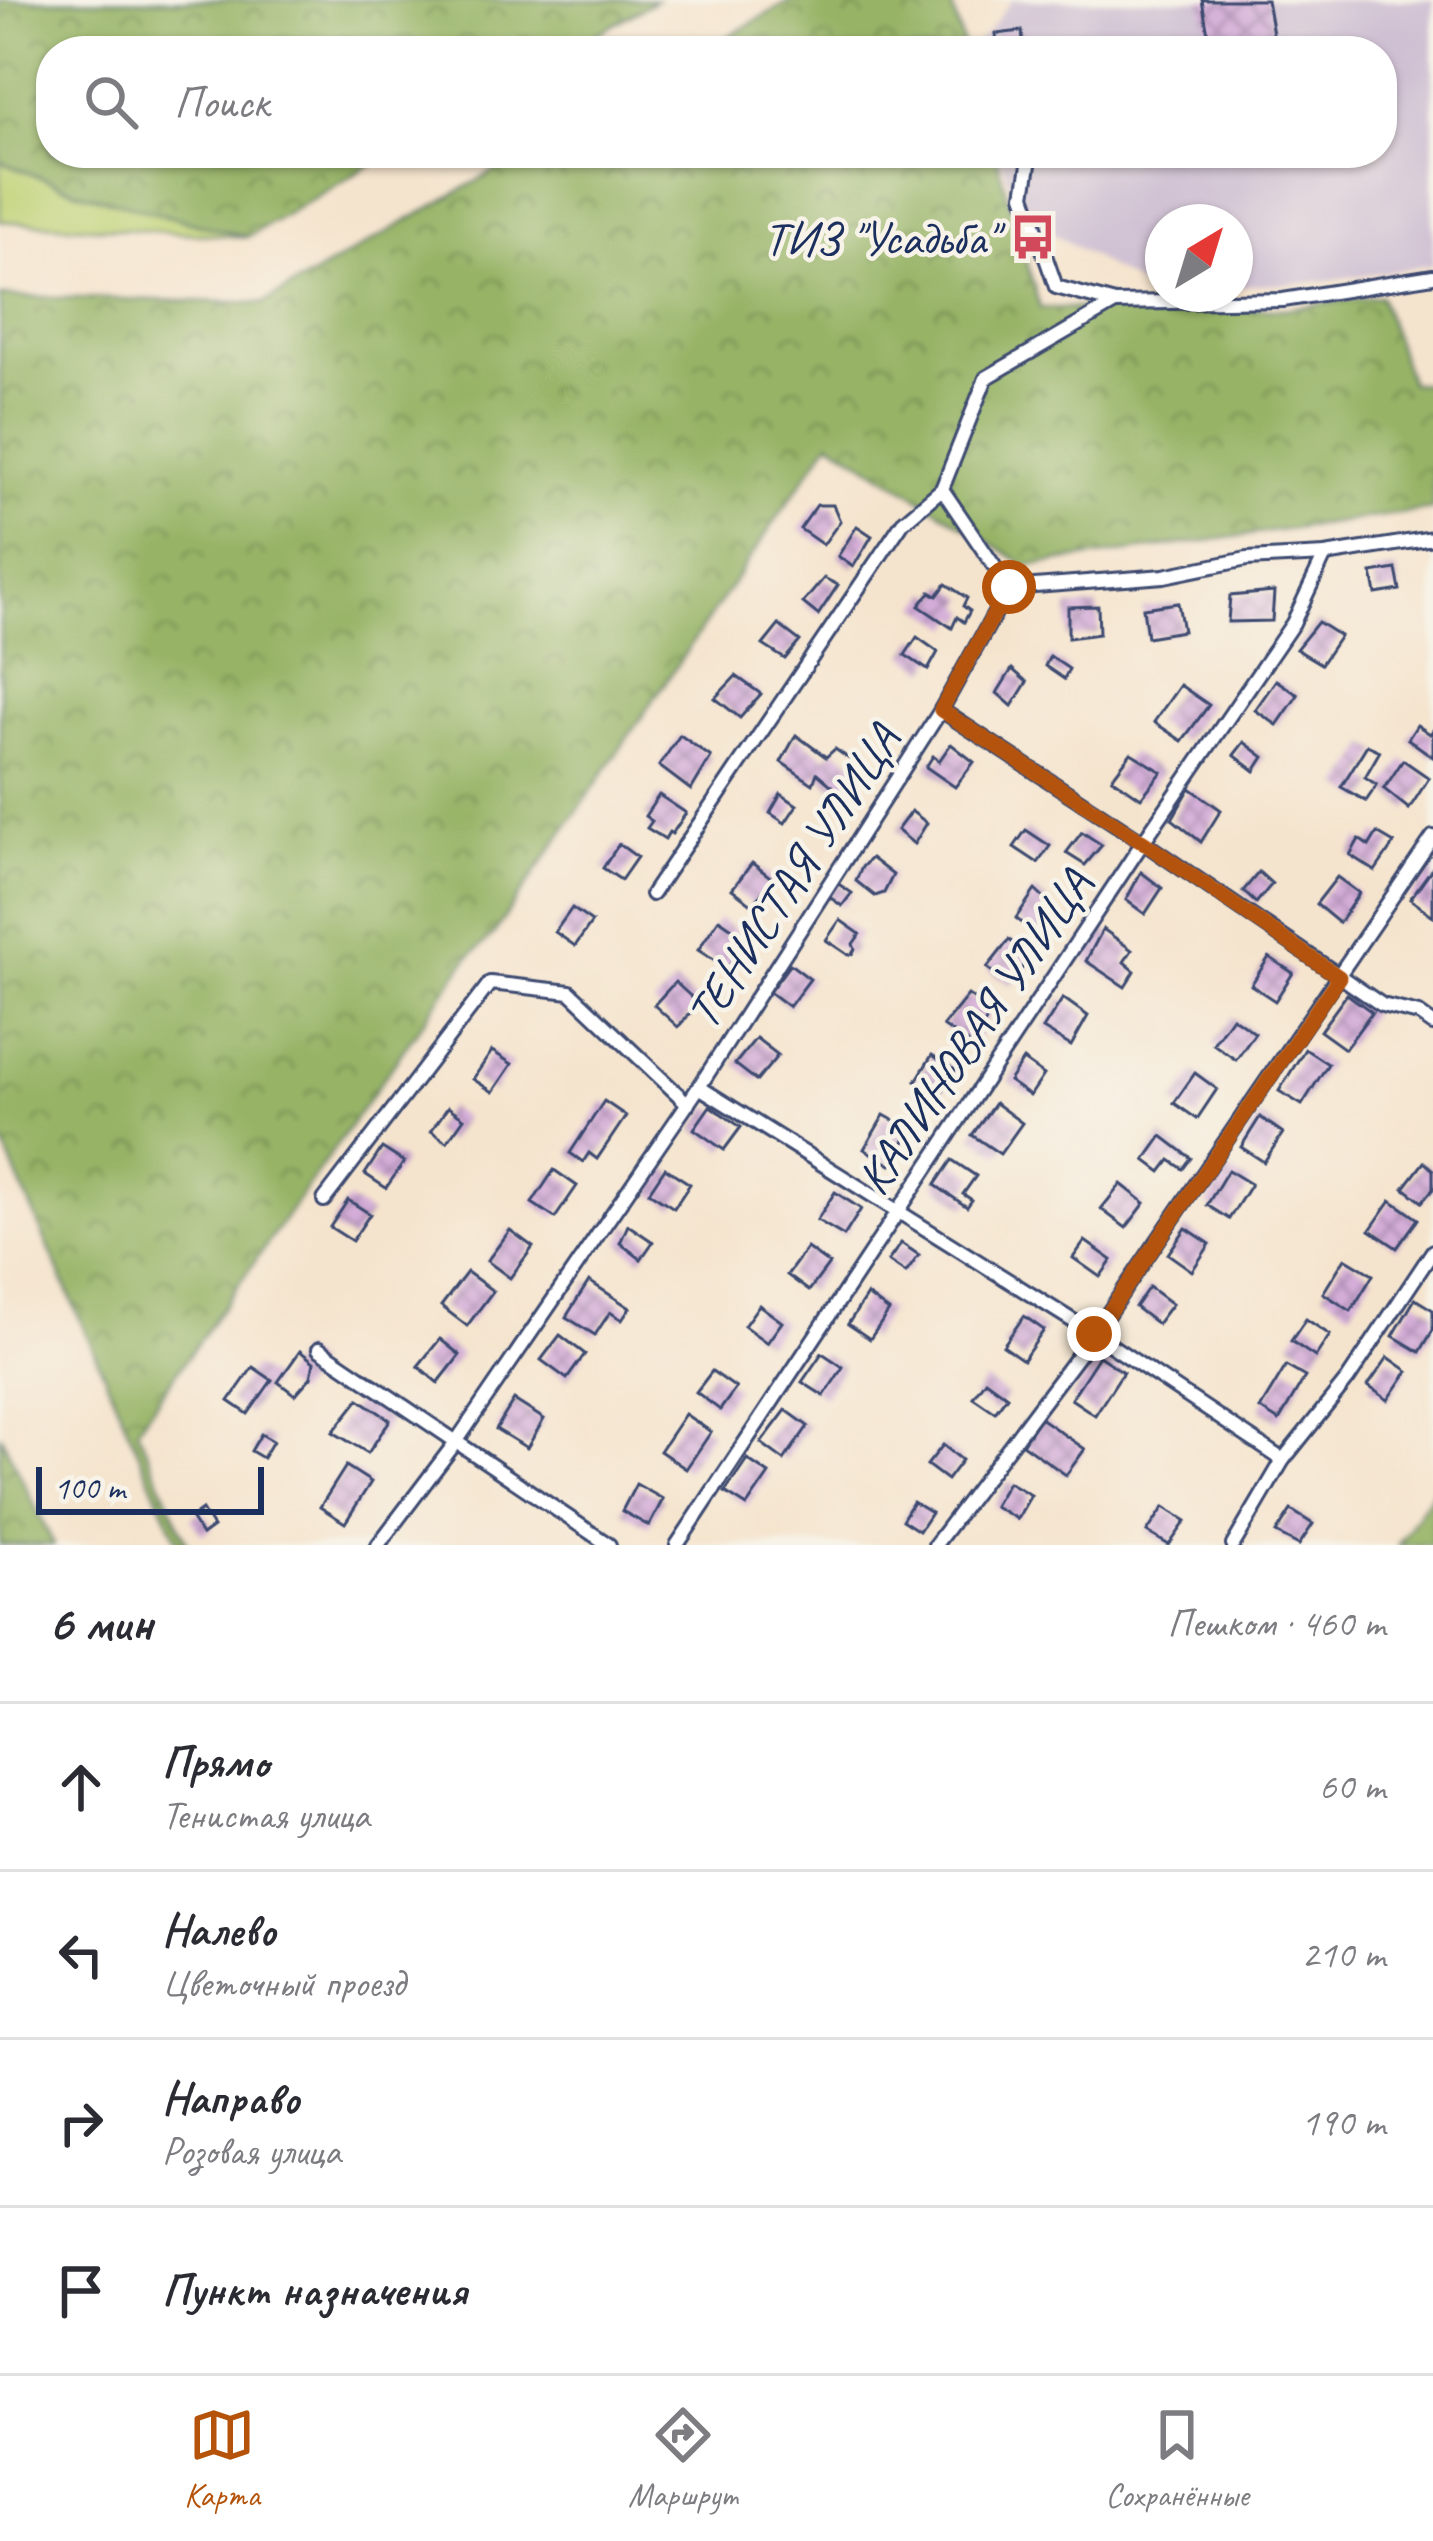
<!DOCTYPE html>
<html lang="ru">
<head>
<meta charset="utf-8">
<style>
  body { margin:0; font-family:Caveat,sans-serif; background:#f2f2f3; color:#2b2b33 }
  .compass { position:absolute; left:1145px; top:204px; width:108px; height:108px; border-radius:50%; background:#fff; box-shadow:0 3px 9px #0004; rotate:38deg }
  .scale { position:absolute; left:36px; bottom:30px; width:228px; box-sizing:border-box; padding-left:12px; border:6px solid #1b2f5e; border-top:0; font-size:33px; line-height:42px; white-space:nowrap; color:#1b2f5e; -webkit-text-stroke:9px #f7f3e8; paint-order:stroke }
  .stop { position:absolute; width:36px; height:36px; margin:-27px; border:9px solid #b45309; border-radius:50%; background:#fff }
  .stop.end { background:#b45309; border-color:#fff; box-shadow:0 3px 12px #0008 }
  .list { margin:0; padding:0; list-style:none }
  h2 { display:flex; justify-content:space-between; align-items:center; height:156px; margin:0; padding:0 48px; font-size:51px }
  h2 small { font-size:39px; font-weight:400; color:#7c7c81 }
  .list li { display:grid; grid-template-columns:78px 1fr auto; gap:36px; align-items:center; box-sizing:border-box; height:168px; padding:0 48px; border-top:3px solid #e1e1e2 }
  .list b { display:block; font-size:45px; white-space:nowrap }
  .list p { margin:0; font-size:39px; white-space:nowrap; color:#7c7c81 }
  .list em { font-size:39px; font-style:normal; color:#7c7c81 }
  .icon { flex:none; width:66px; height:66px; fill:none; stroke:currentColor; stroke-width:2; stroke-linecap:round; stroke-linejoin:round }
  .map { position:relative; flex:none; width:1433px; height:1545px; overflow:hidden }
  .search { position:absolute; background:#fff; box-shadow:0 3px 9px #0004; left:36px; right:36px; top:36px; height:132px; display:flex; align-items:center; gap:30px; box-sizing:border-box; padding:0 42px; border-radius:48px; color:#7c7c81; font-size:45px }
  .sheet { height:828px; background:#fff }
  nav { display:flex; justify-content:space-around; align-items:center; box-sizing:border-box; height:168px; border-top:3px solid #e1e1e2; background:#fff; font-size:33px; color:#7c7c81 }
  nav a { display:grid; justify-items:center; gap:6px }
  nav .on { color:#b45309 }
  .map>svg:first-child { display:block }
</style>
</head>
<body>
<div class="map">
<svg width="1433" height="1545" viewBox="0 0 1433 1545">
  <defs>
    <pattern id="forest-crowns" width="20" height="18" patternUnits="userSpaceOnUse" patternTransform="scale(3)"><rect width="20" height="18" fill="#97b466"/><path d="M2 6a3 3 0 1 1 6 0M12 15a3 3 0 1 1 6 0" fill="none" stroke="#7a9357"/></pattern>
    <pattern id="building-cross-hatch" width="8" height="8" patternUnits="userSpaceOnUse" patternTransform="scale(3)"><rect width="8" height="8" fill="#d4add8"/><path d="M0 0l8 8M0 8l8-8" fill="none" stroke="#ab8db2"/></pattern>
  </defs>
  <rect width="100%" height="100%" fill="#f7f3e8"/>
  <filter id="ink" filterUnits="userSpaceOnUse"><feTurbulence type="fractalNoise" baseFrequency=".00833" numOctaves="2"/><feDisplacementMap in="SourceGraphic" scale="24" xChannelSelector="R" yChannelSelector="G"/><feConvolveMatrix kernelMatrix="1 2 1 2 8 2 1 2 1" color-interpolation-filters="sRGB"/></filter>
  <filter id="wash" filterUnits="userSpaceOnUse"><feTurbulence type="fractalNoise" baseFrequency=".004" numOctaves="4" result="noise"/><feDisplacementMap in="SourceGraphic" scale="48" xChannelSelector="R" yChannelSelector="G"/><feGaussianBlur stdDeviation="2.7" result="paint"/><feColorMatrix in="noise" values="0 0 0 0 0 0 0 0 0 0 0 0 0 0 0 0 0 1.4 0 .05"/><feComposite in="paint" operator="in"/></filter>
  <g filter="url(#wash)">
    <rect width="100%" height="100%" fill="#f5e4cd"/>
    <!-- industrial -->
    <path fill="#cdbed2" d="M 1012,0 L 1433,0 L 1433,265 L 1307,283 L 1235,286 L 1235,222 L 1163,222 L 1163,289 L 1145,289 L 1021,214 L 998,153 L 1382,153 L 1382,51 L 967,51 L 987,33 Z"/>
    <!-- green -->
    <path fill="#bfd275" stroke="#6d806a" stroke-width="3" d="M 0,162 L 82,193 L 247,237 L 0,221 Z"/>
    <!-- forest -->
    <g fill="url(#forest-crowns)" stroke="#597262" stroke-width="3">
      <path d="M 0,0 L 656,0 L 568,51 L 51,51 L 51,153 L 391,153 L 247,237 L 82,193 L 0,162 Z"/>
      <path d="M 792,0 L 950,0 L 965,51 L 703,51 Z"/>
      <path d="M 526,153 L 995,153 L 1040,308 L 1284,309 L 1380,296 L 1410,383 L 1433,384 L 1433,509 L 1027,566 L 830,441 L 492,936 L 468,958 L 137,1429 L 188,1545 L 179,1545 L 0,1137 L 0,296 L 264,303 Z"/>
      <path d="M 0,1434 L 54,1545 L 0,1545 Z"/>
      <path d="M 1433,1491 L 1433,1545 L 1398,1545 Z"/>
    </g>
    <g id="blocks">
      <!-- building -->
      <g fill="url(#building-cross-hatch)">
        <path d="M 1202,0 L 1267,0 L 1276,51 L 1211,51 Z"/>
        <path d="M 1022,31 L 1024,51 L 998,51 L 996,34 Z"/>
        <path d="M 817,505 L 833,505 L 840,521 L 823,545 L 800,529 Z"/>
        <path d="M 857,526 L 872,536 L 853,567 L 838,556 Z"/>
        <path d="M 1396,569 L 1400,590 L 1376,594 L 1372,573 Z"/>
        <path d="M 824,578 L 838,585 L 818,615 L 803,603 Z"/>
        <path d="M 946,584 L 967,598 L 963,606 L 970,611 L 964,622 L 957,617 L 952,628 L 919,606 L 930,592 L 937,596 Z"/>
        <path d="M 1274,592 L 1272,621 L 1228,622 L 1230,596 Z"/>
        <path d="M 1178,603 L 1183,631 L 1147,637 L 1143,608 Z"/>
        <path d="M 1098,606 L 1099,634 L 1068,638 L 1068,607 Z"/>
        <path d="M 1318,622 L 1340,636 L 1321,664 L 1296,649 Z"/>
        <path d="M 779,625 L 800,641 L 785,659 L 763,645 Z"/>
        <path d="M 917,637 L 938,652 L 928,670 L 905,655 Z"/>
        <path d="M 1050,656 L 1069,669 L 1064,679 L 1045,666 Z"/>
        <path d="M 1012,669 L 1027,682 L 1012,706 L 997,693 Z"/>
        <path d="M 736,676 L 761,694 L 740,718 L 715,698 Z"/>
        <path d="M 1276,680 L 1298,695 L 1277,725 L 1255,710 Z"/>
        <path d="M 1180,685 L 1209,705 L 1182,741 L 1154,722 Z"/>
        <path d="M 1417,725 L 1430,734 L 1433,730 L 1433,757 L 1408,739 Z"/>
        <path d="M 680,735 L 711,757 L 691,790 L 659,766 Z"/>
        <path d="M 796,735 L 826,757 L 835,749 L 864,769 L 847,799 L 817,773 L 813,784 L 781,762 Z"/>
        <path d="M 1244,742 L 1264,757 L 1255,771 L 1234,755 Z"/>
        <path d="M 951,744 L 974,762 L 955,787 L 926,767 L 933,756 L 939,761 Z"/>
        <path d="M 1367,745 L 1380,751 L 1365,777 L 1377,785 L 1366,801 L 1341,787 Z"/>
        <path d="M 1131,753 L 1162,772 L 1141,798 L 1112,778 Z"/>
        <path d="M 1403,760 L 1429,778 L 1409,809 L 1384,789 Z"/>
        <path d="M 1190,788 L 1221,810 L 1201,842 L 1172,819 Z"/>
        <path d="M 781,794 L 797,805 L 785,823 L 770,813 Z"/>
        <path d="M 659,795 L 686,813 L 672,834 L 669,832 L 665,839 L 647,828 L 652,821 L 645,816 Z"/>
        <path d="M 911,811 L 927,823 L 914,844 L 897,830 Z"/>
        <path d="M 1026,830 L 1050,846 L 1038,863 L 1014,847 Z"/>
        <path d="M 1082,832 L 1102,845 L 1085,865 L 1066,853 Z"/>
        <path d="M 1377,833 L 1394,843 L 1375,871 L 1350,855 L 1359,839 L 1369,846 Z"/>
        <path d="M 619,844 L 637,857 L 621,880 L 603,868 Z"/>
        <path d="M 871,858 L 893,875 L 884,893 L 875,896 L 856,881 L 862,867 Z"/>
        <path d="M 752,863 L 773,879 L 753,905 L 732,889 Z"/>
        <path d="M 1433,867 L 1433,916 L 1410,899 Z"/>
        <path d="M 1141,872 L 1162,888 L 1145,914 L 1126,900 Z"/>
        <path d="M 1259,872 L 1272,884 L 1256,903 L 1243,891 Z"/>
        <path d="M 1337,877 L 1359,893 L 1339,923 L 1316,904 Z"/>
        <path d="M 837,883 L 852,893 L 842,906 L 828,896 Z"/>
        <path d="M 1035,890 L 1056,910 L 1036,937 L 1016,918 Z"/>
        <path d="M 572,908 L 592,922 L 575,946 L 555,932 Z"/>
        <path d="M 719,919 L 748,939 L 727,969 L 698,950 Z"/>
        <path d="M 840,920 L 860,934 L 853,944 L 855,949 L 852,954 L 848,955 L 826,940 Z"/>
        <path d="M 1103,929 L 1132,950 L 1124,962 L 1135,971 L 1125,987 L 1086,961 Z"/>
        <path d="M 1009,940 L 1031,955 L 1011,985 L 987,968 Z"/>
        <path d="M 1269,957 L 1293,973 L 1275,1001 L 1251,985 Z"/>
        <path d="M 790,964 L 810,979 L 789,1007 L 769,992 Z"/>
        <path d="M 675,982 L 699,1004 L 678,1027 L 654,1005 Z"/>
        <path d="M 1347,994 L 1372,1012 L 1345,1049 L 1320,1031 Z"/>
        <path d="M 968,995 L 991,1011 L 973,1047 L 943,1026 Z"/>
        <path d="M 1063,998 L 1088,1016 L 1071,1046 L 1043,1029 Z"/>
        <path d="M 1232,1017 L 1255,1033 L 1236,1060 L 1213,1044 Z"/>
        <path d="M 756,1038 L 778,1055 L 757,1081 L 735,1064 Z"/>
        <path d="M 1305,1049 L 1328,1064 L 1302,1105 L 1279,1091 Z"/>
        <path d="M 492,1051 L 512,1064 L 493,1092 L 473,1079 Z"/>
        <path d="M 932,1055 L 955,1070 L 939,1096 L 916,1081 Z"/>
        <path d="M 1023,1060 L 1044,1075 L 1030,1096 L 1009,1081 Z"/>
        <path d="M 1195,1073 L 1217,1089 L 1197,1119 L 1174,1103 Z"/>
        <path d="M 604,1101 L 626,1116 L 597,1159 L 589,1153 L 583,1162 L 570,1153 Z"/>
        <path d="M 995,1103 L 1022,1123 L 1000,1154 L 972,1135 Z"/>
        <path d="M 710,1106 L 741,1127 L 724,1150 L 694,1129 Z"/>
        <path d="M 448,1107 L 464,1118 L 447,1142 L 431,1131 Z"/>
        <path d="M 884,1115 L 911,1130 L 891,1165 L 864,1149 Z"/>
        <path d="M 1260,1117 L 1283,1133 L 1264,1162 L 1241,1147 Z"/>
        <path d="M 1162,1136 L 1191,1158 L 1183,1169 L 1170,1160 L 1161,1172 L 1145,1160 Z"/>
        <path d="M 382,1148 L 404,1162 L 386,1188 L 365,1174 Z"/>
        <path d="M 952,1160 L 976,1176 L 963,1194 L 972,1200 L 967,1207 L 935,1185 Z"/>
        <path d="M 1424,1162 L 1433,1170 L 1433,1189 L 1422,1202 L 1404,1188 Z"/>
        <path d="M 665,1168 L 690,1184 L 674,1208 L 649,1192 Z"/>
        <path d="M 554,1170 L 577,1186 L 555,1218 L 532,1203 Z"/>
        <path d="M 1228,1170 L 1251,1184 L 1229,1219 L 1207,1205 Z"/>
        <path d="M 1121,1184 L 1145,1203 L 1126,1228 L 1101,1209 Z"/>
        <path d="M 835,1192 L 861,1209 L 844,1236 L 817,1220 Z"/>
        <path d="M 348,1200 L 370,1214 L 352,1241 L 330,1227 Z"/>
        <path d="M 1391,1200 L 1418,1219 L 1397,1248 L 1370,1230 Z"/>
        <path d="M 628,1225 L 653,1242 L 641,1259 L 620,1243 Z"/>
        <path d="M 1186,1228 L 1210,1244 L 1192,1271 L 1168,1254 Z"/>
        <path d="M 510,1230 L 533,1247 L 510,1278 L 487,1261 Z"/>
        <path d="M 1085,1241 L 1112,1260 L 1100,1277 L 1073,1258 Z"/>
        <path d="M 901,1243 L 919,1255 L 906,1273 L 888,1261 Z"/>
        <path d="M 807,1248 L 829,1264 L 809,1291 L 787,1275 Z"/>
        <path d="M 1345,1258 L 1373,1275 L 1351,1311 L 1323,1293 Z"/>
        <path d="M 467,1272 L 493,1291 L 467,1326 L 441,1306 Z"/>
        <path d="M 589,1281 L 630,1308 L 622,1320 L 610,1312 L 595,1335 L 566,1317 Z"/>
        <path d="M 1149,1287 L 1172,1304 L 1157,1324 L 1135,1307 Z"/>
        <path d="M 867,1295 L 889,1311 L 870,1339 L 848,1324 Z"/>
        <path d="M 1415,1299 L 1433,1310 L 1433,1330 L 1420,1352 L 1393,1336 Z"/>
        <path d="M 759,1305 L 782,1322 L 767,1343 L 744,1326 Z"/>
        <path d="M 1024,1316 L 1044,1330 L 1023,1360 L 1003,1346 Z"/>
        <path d="M 1306,1319 L 1330,1335 L 1315,1357 L 1291,1341 Z"/>
        <path d="M 560,1335 L 585,1354 L 567,1379 L 541,1360 Z"/>
        <path d="M 440,1339 L 460,1355 L 438,1383 L 418,1366 Z"/>
        <path d="M 300,1351 L 314,1362 L 311,1377 L 295,1395 L 278,1382 Z"/>
        <path d="M 822,1353 L 843,1367 L 824,1396 L 802,1382 Z"/>
        <path d="M 1099,1356 L 1123,1372 L 1095,1415 L 1071,1399 Z"/>
        <path d="M 1388,1357 L 1408,1371 L 1388,1400 L 1368,1386 Z"/>
        <path d="M 1286,1366 L 1305,1377 L 1279,1421 L 1260,1409 Z"/>
        <path d="M 253,1367 L 272,1380 L 248,1414 L 229,1401 Z"/>
        <path d="M 712,1371 L 736,1388 L 720,1410 L 696,1392 Z"/>
        <path d="M 985,1380 L 1007,1396 L 995,1412 L 973,1397 Z"/>
        <path d="M 359,1399 L 390,1420 L 368,1453 L 333,1432 Z"/>
        <path d="M 514,1400 L 544,1419 L 527,1448 L 496,1429 Z"/>
        <path d="M 786,1410 L 808,1426 L 784,1460 L 761,1443 Z"/>
        <path d="M 685,1414 L 711,1432 L 686,1469 L 660,1451 Z"/>
        <path d="M 1040,1418 L 1085,1449 L 1066,1475 L 1022,1444 Z"/>
        <path d="M 261,1434 L 273,1441 L 263,1458 L 251,1451 Z"/>
        <path d="M 943,1445 L 962,1460 L 947,1480 L 927,1465 Z"/>
        <path d="M 747,1459 L 769,1474 L 747,1506 L 725,1492 Z"/>
        <path d="M 346,1466 L 371,1482 L 345,1523 L 320,1507 Z"/>
        <path d="M 1008,1482 L 1031,1495 L 1017,1519 L 994,1506 Z"/>
        <path d="M 636,1484 L 663,1499 L 649,1526 L 622,1511 Z"/>
        <path d="M 913,1502 L 931,1513 L 919,1531 L 902,1520 Z"/>
        <path d="M 1164,1507 L 1186,1521 L 1169,1545 L 1147,1532 Z"/>
        <path d="M 202,1510 L 213,1527 L 202,1535 L 191,1518 Z"/>
        <path d="M 1291,1510 L 1313,1524 L 1299,1545 L 1276,1533 Z"/>
      </g>
    </g>
  </g>
  <g filter="url(#ink)">
    <use href="#blocks" fill-opacity="0" stroke="#3c4a6f" stroke-width="3"/>
    <g fill="none" stroke-linecap="round" stroke-linejoin="round">
      <!-- street casing -->
      <g stroke="#3c4a6f" stroke-width="18">
        <g id="street">
          <path d="M 1031,153 L 1024,195 L 1056,287 L 1115,303 L 1283,300 L 1433,276"/>
          <path d="M 1009,588 L 1164,576 L 1247,559 L 1325,555 L 1433,538"/>
          <path d="M 1009,588 L 942,489 L 986,378 L 1115,303"/>
          <path d="M 941,710 L 1143,842 L 1382,1005 L 1419,1014 L 1433,1024"/>
          <path d="M 652,894 L 903,522 L 942,489"/>
          <path d="M 699,1087 L 1094,1334 L 1283,1460"/>
          <path d="M 324,1200 L 490,983 L 570,992 L 688,1104"/>
          <path d="M 319,1349 L 609,1545"/>
          <path d="M 378,1545 L 456,1442 L 699,1087 L 941,710 L 1009,588"/>
          <path d="M 677,1545 L 1143,842 L 1293,623 L 1325,555"/>
          <path d="M 935,1545 L 1094,1334 L 1433,837"/>
          <path d="M 1233,1545 L 1283,1460 L 1348,1379 L 1433,1251"/>
        </g>
      </g>
      <!-- street -->
      <use href="#street" stroke="#fff" stroke-width="12"/>
    </g>
  </g>
  <g fill="none" stroke-linecap="round" stroke-linejoin="round" filter="url(#ink)">
    <!-- route -->
    <path stroke="#b45309" stroke-width="15" d="M 1009,587 L 941,710 L 1143,842 L 1339,977 L 1094,1334"/>
  </g>
  <!-- icons -->
  <defs>
    <g id="bus-bare" transform="scale(3.6)"><path d="M-5-6H5V4H4V6H2V4H-2V6H-4V4H-5ZM-3.5-4V0h7V-4ZM-3.5 1.2v1.5H-2V1.2ZM2 1.2v1.5H3.5V1.2Z" fill="#d1495b" stroke="#f7f3e8" stroke-width="2.5" paint-order="stroke"/></g>
  </defs>
  <g fill-rule="evenodd">
    <use href="#bus-bare" x="1033" y="237"/>
  </g>
  <g text-anchor="middle" stroke-width="9" stroke-linejoin="round" paint-order="stroke">
    <!-- poi labels -->
    <g font-size="48" fill="#1b2f5e" stroke="#f7f3e8" text-anchor="end">
      <text x="997" y="254">ТИЗ "Усадьба"</text>
    </g>
    <!-- street labels -->
    <g font-size="48" fill="#1b2f5e" stroke="#f7f3e8">
      <text transform="translate(792 876) rotate(-57)" y="17">ТЕНИСТАЯ УЛИЦА</text>
      <text transform="translate(973 1031) rotate(-56)" y="17">КАЛИНОВАЯ УЛИЦА</text>
    </g>
  </g>
</svg>
<svg class="compass" viewBox="-18 -18 36 36"><path d="M0-13l5 13h-10z" fill="#e53935"/><path d="M0 13l5-13h-10z" fill="#7c7c81"/></svg>
<div class="scale">100 m</div>
<div class="stop" style="left:1009px;top:587px"></div>
<div class="stop end" style="left:1094px;top:1334px"></div>
<div class="search"><svg class="icon" aria-label="search" viewBox="0 0 24 24"><circle cx="10" cy="10" r="6"/><path d="M15 15l6 6"/></svg>Поиск</div>
</div>
<section class="sheet">
<h2>6 мин<small>Пешком · 460 m</small></h2>
<ul class="list">
<li><svg class="icon" aria-label="ahead" viewBox="0 0 24 24"><path d="M12 20V5M6 11l6-6 6 6"/></svg><div><b>Прямо</b><p>Тенистая улица</p></div><em>60 m</em></li>
<li><svg class="icon" aria-label="left" viewBox="0 0 24 24"><path d="M17 20v-9H6M10 6l-5 5 5 5"/></svg><div><b>Налево</b><p>Цветочный проезд</p></div><em>210 m</em></li>
<li><svg class="icon" aria-label="right" viewBox="0 0 24 24"><path d="M7 20v-9h11M14 6l5 5-5 5"/></svg><div><b>Направо</b><p>Розовая улица</p></div><em>190 m</em></li>
<li><svg class="icon" aria-label="arrive" viewBox="0 0 24 24"><path d="M6 21V4h12l-3 4 3 4H6"/></svg><div><b>Пункт назначения</b></div></li>
</ul>
</section>
<nav>
<a class="on"><svg class="icon" aria-label="map" viewBox="0 0 24 24"><path d="M3 6l6-2 6 2 6-2v14l-6 2-6-2-6 2zM9 4v14M15 6v14"/></svg>Карта</a>
<a><svg class="icon" aria-label="directions" viewBox="0 0 24 24"><path d="M12 3l9 9-9 9-9-9zM9 14v-3h6M13 9l2 2-2 2"/></svg>Маршрут</a>
<a><svg class="icon" aria-label="saved" viewBox="0 0 24 24"><path d="M7 4h10v16l-5-4-5 4z"/></svg>Сохранённые</a>
</nav>
</body>
</html>
